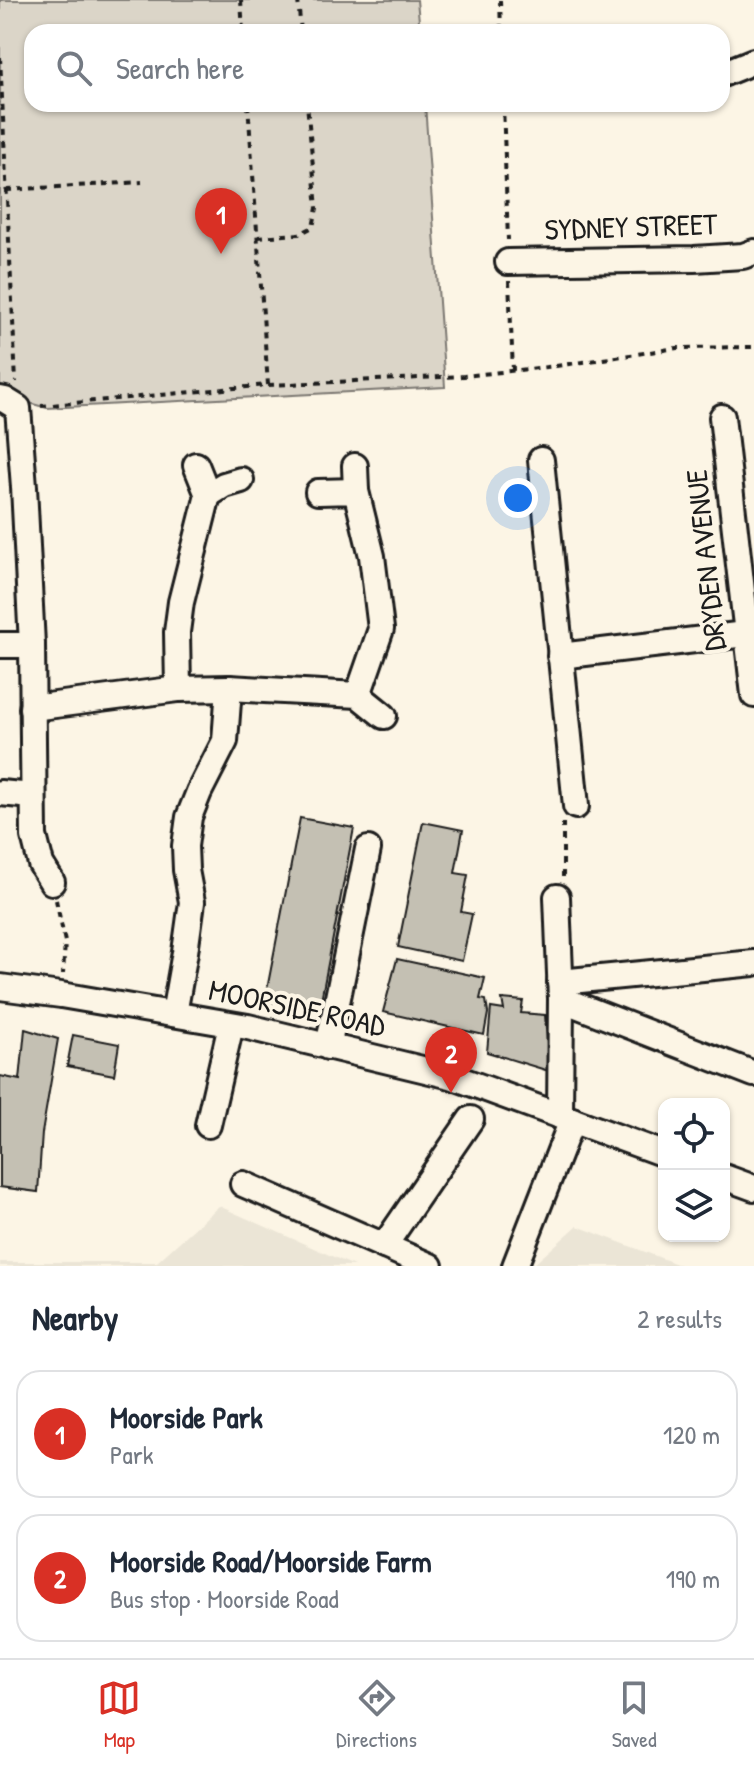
<!DOCTYPE html>
<html lang="en">
<head>
<meta charset="utf-8">
<style>
  body { margin:0; font-family:"Patrick Hand",sans-serif; background:#f6f6f7; color:#1f2937 }
  .controls { position:absolute; right:24px; bottom:24px; display:grid; overflow:hidden; border-radius:16px; box-shadow:0 2px 6px #0004 }
  .controls button { width:72px; height:72px; display:grid; place-items:center; padding:0; border:0; border-bottom:2px solid #e0e1e3; background:#fff; color:#1f2937; font:40px sans-serif }
  .you { position:absolute; left:518px; top:498px; width:28px; height:28px; margin:-20px; border:6px solid #fff; border-radius:50%; background:#1a73e8; box-shadow:0 0 0 12px #1a73e833 }
  .badge { display:grid; place-items:center; width:52px; height:52px; border-radius:50%; background:#d93025; color:#fff; font-size:26px; font-weight:700 }
  .pin { position:absolute; translate:-50% -66px; filter:drop-shadow(0 2px 4px #0008) }
  .pin::after { content:''; position:absolute; top:42px; width:28px; height:24px; background:inherit; clip-path:polygon(0 0,100% 0,50% 100%) }
  .list { margin:0; padding:0; list-style:none }
  h2 { display:flex; justify-content:space-between; align-items:center; height:104px; margin:0; padding:0 32px; font-size:34px }
  h2 small { font-size:26px; font-weight:400; color:#747a83 }
  .list li { display:grid; grid-template-columns:52px 1fr auto; gap:24px; align-items:center; box-sizing:border-box; height:128px; margin:0 16px 16px; padding:0 16px; border:2px solid #e0e1e3; border-radius:24px }
  .list b { display:block; font-size:30px; white-space:nowrap }
  .list p { margin:0; font-size:26px; white-space:nowrap; color:#747a83 }
  .list em { font-size:26px; font-style:normal; color:#747a83 }
  .icon { flex:none; width:44px; height:44px; fill:none; stroke:currentColor; stroke-width:2; stroke-linecap:round; stroke-linejoin:round }
  .map { position:relative; flex:none; width:754px; height:1266px; overflow:hidden }
  .search { position:absolute; background:#fff; box-shadow:0 2px 6px #0004; left:24px; right:24px; top:24px; height:88px; display:flex; align-items:center; gap:20px; box-sizing:border-box; padding:0 28px; border-radius:24px; color:#747a83; font-size:30px }
  .sheet { height:392px; background:#fff }
  nav { display:flex; justify-content:space-around; align-items:center; box-sizing:border-box; height:112px; border-top:2px solid #e0e1e3; background:#fff; font-size:22px; color:#747a83 }
  nav a { display:grid; justify-items:center; gap:4px }
  nav .on { color:#d93025 }
  .map>svg:first-child { display:block }
</style>
</head>
<body>
<div class="map">
<svg width="754" height="1266" viewBox="0 0 754 1266">
  <rect width="100%" height="100%" fill="#fcf5e5"/>
  <filter id="ink" filterUnits="userSpaceOnUse"><feTurbulence type="fractalNoise" baseFrequency=".0125" numOctaves="2"/><feDisplacementMap in="SourceGraphic" scale="16" xChannelSelector="R" yChannelSelector="G"/><feConvolveMatrix kernelMatrix="1 2 1 2 8 2 1 2 1" color-interpolation-filters="sRGB"/></filter>
  <g filter="url(#ink)">
    <!-- built -->
    <g fill="#ebe5d6">
      <path d="M 219,1206 L 354,1266 L 0,1266 L 0,1262 L 157,1262 Z"/>
      <path d="M 577,1226 L 682,1266 L 532,1266 Z"/>
    </g>
    <!-- green -->
    <path fill="#dbd5c8" stroke="#7c7872" stroke-width="2" d="M 0,0 L 417,0 L 420,32 L 32,32 L 32,104 L 425,104 L 445,387 L 47,408 L 15,399 L 0,397 Z"/>
    <!-- building -->
    <g fill="#c4c0b3" stroke="#1c1c1c" stroke-width="2">
      <path d="M 300,818 L 354,828 L 318,1016 L 264,1005 Z"/>
      <path d="M 423,822 L 463,830 L 455,873 L 468,875 L 461,912 L 472,914 L 462,961 L 398,947 Z"/>
      <path d="M 397,959 L 485,978 L 480,999 L 486,1000 L 488,1013 L 484,1035 L 383,1012 Z"/>
      <path d="M 502,999 L 523,1001 L 521,1013 L 545,1015 L 549,1071 L 487,1052 L 491,1008 L 504,1010 Z"/>
      <path d="M 25,1029 L 58,1039 L 42,1133 L 38,1192 L 0,1187 L 0,1076 L 20,1080 Z"/>
      <path d="M 73,1035 L 119,1044 L 114,1075 L 67,1066 Z"/>
    </g>
    <g fill="none" stroke-linecap="round" stroke-linejoin="round">
      <!-- minor casing -->
      <g stroke="#1c1c1c" stroke-width="30">
        <g id="minor">
          <path d="M 722,74 L 754,61"/>
          <path d="M 508,262 L 694,259 L 743,256 L 754,252"/>
          <path d="M 0,399 L 5,400 L 18,408 L 24,487 L 32,645 L 34,836 L 41,864 L 52,882"/>
          <path d="M 722,417 L 754,695"/>
          <path d="M 541,460 L 576,806"/>
          <path d="M 355,466 L 356,491"/>
          <path d="M 318,492 L 356,491 L 372,556 L 381,629 L 358,695"/>
          <path d="M 208,495 L 224,485 L 241,480"/>
          <path d="M 0,645 L 32,645"/>
          <path d="M 560,656 L 754,633"/>
          <path d="M 178,689 L 177,632 L 181,602 L 208,495 L 196,465"/>
          <path d="M 32,708 L 178,689 L 229,688 L 358,695 L 384,716"/>
          <path d="M 0,793 L 33,796"/>
          <path d="M 557,897 L 561,999 L 560,1116"/>
          <path d="M 560,982 L 754,963"/>
          <path d="M 0,987 L 61,995 L 248,1027 L 451,1076 L 664,1154"/>
          <path d="M 561,999 L 754,1074"/>
          <path d="M 174,1014 L 185,952 L 192,902 L 186,870 L 185,846 L 189,817 L 199,792 L 225,741 L 229,688"/>
          <path d="M 328,1047 L 368,849"/>
          <path d="M 208,1125 L 231,1025"/>
          <path d="M 724,1177 L 754,1188"/>
          <path d="M 243,1184 L 430,1266"/>
          <path d="M 384,1246 L 471,1119"/>
          <path d="M 515,1266 L 572,1120"/>
        </g>
      </g>
      <!-- path -->
      <g stroke="#1c1c1c" stroke-width="4" stroke-dasharray="6 6" stroke-linecap="butt">
        <path d="M 241,0 L 243,32"/>
        <path d="M 298,0 L 301,32"/>
        <path d="M 500,0 L 501,32"/>
        <path d="M 0,57 L 16,382"/>
        <path d="M 248,104 L 268,385"/>
        <path d="M 503,104 L 508,240"/>
        <path d="M 7,190 L 142,182"/>
        <path d="M 258,237 L 299,234 L 313,227 L 317,208 L 307,104"/>
        <path d="M 509,281 L 513,371"/>
        <path d="M 41,406 L 268,385 L 464,376 L 556,366 L 677,348 L 754,347"/>
        <path d="M 563,823 L 563,878"/>
        <path d="M 56,900 L 65,942 L 63,974"/>
      </g>
      <!-- minor -->
      <use href="#minor" stroke="#fcf5e5" stroke-width="24"/>
    </g>
  </g>
  <g text-anchor="middle" stroke-width="8" stroke-linejoin="round" paint-order="stroke">
    <!-- street labels -->
    <g font-size="30" fill="#1c1c1c" stroke="#fcf5e5">
      <text transform="translate(631 227) rotate(-2)" y="10">SYDNEY STREET</text>
      <text transform="translate(706 560) rotate(-96)" y="10">DRYDEN AVENUE</text>
      <text transform="translate(297 1008) rotate(12)" y="10">MOORSIDE ROAD</text>
    </g>
  </g>
</svg>
<div class="controls">
<button><svg class="icon" aria-label="locate" viewBox="0 0 24 24"><circle cx="12" cy="12" r="6"/><path d="M12 2v4M12 18v4M2 12h4M18 12h4"/></svg></button>
<button><svg class="icon" aria-label="layers" viewBox="0 0 24 24"><path d="M12 4l9 5-9 5-9-5zM3 14l9 5 9-5"/></svg></button>
</div>
<div class="you"></div>
<div class="pin badge" style="left:221px;top:254px">1</div>
<div class="pin badge" style="left:451px;top:1093px">2</div>
<div class="search"><svg class="icon" aria-label="search" viewBox="0 0 24 24"><circle cx="10" cy="10" r="6"/><path d="M15 15l6 6"/></svg>Search here</div>
</div>
<section class="sheet">
<h2>Nearby<small>2 results</small></h2>
<ul class="list">
<li><span class="badge">1</span><div><b>Moorside Park</b><p>Park</p></div><em>120 m</em></li>
<li><span class="badge">2</span><div><b>Moorside Road/Moorside Farm</b><p>Bus stop · Moorside Road</p></div><em>190 m</em></li>
</ul>
</section>
<nav>
<a class="on"><svg class="icon" aria-label="map" viewBox="0 0 24 24"><path d="M3 6l6-2 6 2 6-2v14l-6 2-6-2-6 2zM9 4v14M15 6v14"/></svg>Map</a>
<a><svg class="icon" aria-label="directions" viewBox="0 0 24 24"><path d="M12 3l9 9-9 9-9-9zM9 14v-3h6M13 9l2 2-2 2"/></svg>Directions</a>
<a><svg class="icon" aria-label="saved" viewBox="0 0 24 24"><path d="M7 4h10v16l-5-4-5 4z"/></svg>Saved</a>
</nav>
</body>
</html>
